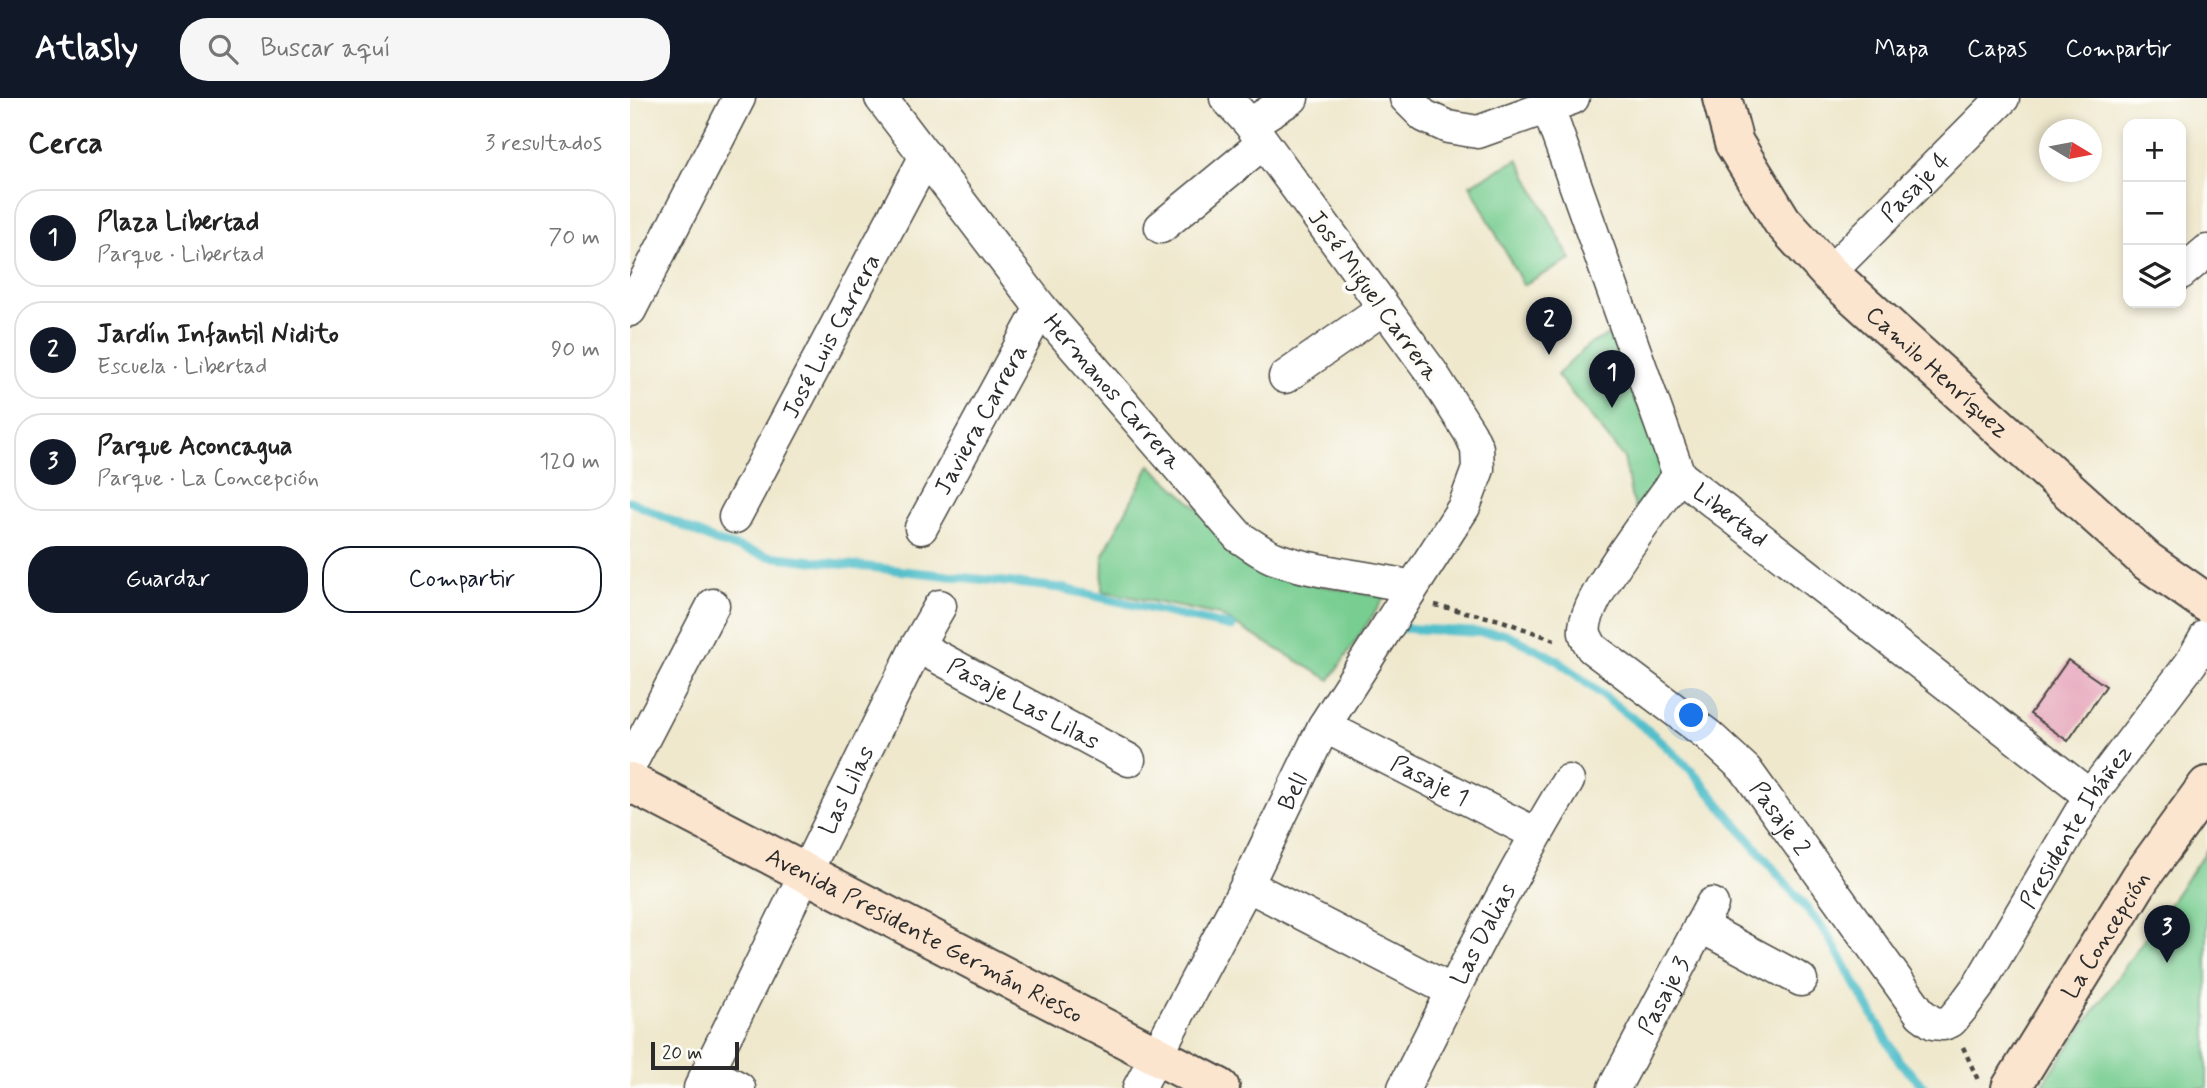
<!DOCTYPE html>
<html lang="es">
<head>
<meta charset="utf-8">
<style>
  body { margin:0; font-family:Mynerve,sans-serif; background:#f6f6f6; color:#222 }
  .controls { position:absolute; right:21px; top:21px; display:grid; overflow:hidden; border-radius:14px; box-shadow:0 4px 10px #0003 }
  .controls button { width:63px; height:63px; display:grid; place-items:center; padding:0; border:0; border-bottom:2px solid #e0e0e0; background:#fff; color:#222; font:35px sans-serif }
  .compass { position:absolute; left:1409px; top:21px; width:63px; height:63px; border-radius:50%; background:#fff; box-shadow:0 4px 10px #0003; rotate:100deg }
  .scale { position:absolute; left:21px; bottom:18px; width:88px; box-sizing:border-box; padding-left:7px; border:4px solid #2b2b2b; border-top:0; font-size:19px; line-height:24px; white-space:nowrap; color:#2b2b2b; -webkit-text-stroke:5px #fdfcf7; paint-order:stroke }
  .you { position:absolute; left:1062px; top:618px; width:24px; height:24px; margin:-18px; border:5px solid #fff; border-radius:50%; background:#1a73e8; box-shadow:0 0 0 10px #1a73e833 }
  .badge { display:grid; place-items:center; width:46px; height:46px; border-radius:50%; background:#111827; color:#fff; font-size:23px; font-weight:700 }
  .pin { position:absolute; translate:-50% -58px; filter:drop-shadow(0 2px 4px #0008) }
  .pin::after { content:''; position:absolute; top:37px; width:24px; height:21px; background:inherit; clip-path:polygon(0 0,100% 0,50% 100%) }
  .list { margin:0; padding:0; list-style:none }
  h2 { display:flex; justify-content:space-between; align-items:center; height:91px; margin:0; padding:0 28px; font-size:30px }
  h2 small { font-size:23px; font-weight:400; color:#767676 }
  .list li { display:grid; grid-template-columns:46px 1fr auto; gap:21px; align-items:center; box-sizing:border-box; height:98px; margin:0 14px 14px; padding:0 14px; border:2px solid #e0e0e0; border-radius:28px }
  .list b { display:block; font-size:26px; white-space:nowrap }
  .list p { margin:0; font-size:23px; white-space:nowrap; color:#767676 }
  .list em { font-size:23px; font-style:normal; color:#767676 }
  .actions { display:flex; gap:14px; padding:21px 28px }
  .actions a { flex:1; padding:16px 0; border:2px solid #111827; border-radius:28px; text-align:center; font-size:24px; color:#111827 }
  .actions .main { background:#111827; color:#fff }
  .icon { flex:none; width:38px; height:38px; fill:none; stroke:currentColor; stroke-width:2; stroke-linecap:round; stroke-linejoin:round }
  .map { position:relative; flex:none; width:1577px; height:990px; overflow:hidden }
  header { display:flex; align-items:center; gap:42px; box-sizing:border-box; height:98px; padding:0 35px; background:#111827; color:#fff }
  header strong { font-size:33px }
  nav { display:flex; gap:38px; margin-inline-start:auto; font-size:24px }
  .search { width:490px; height:63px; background:#f6f6f6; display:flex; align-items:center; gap:18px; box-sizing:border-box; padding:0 24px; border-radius:28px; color:#767676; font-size:26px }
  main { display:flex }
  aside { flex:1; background:#fff }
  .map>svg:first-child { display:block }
</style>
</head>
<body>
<header>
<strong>Atlasly</strong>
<div class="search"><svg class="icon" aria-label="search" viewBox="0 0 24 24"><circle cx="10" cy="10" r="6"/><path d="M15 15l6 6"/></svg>Buscar aquí</div>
<nav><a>Mapa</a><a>Capas</a><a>Compartir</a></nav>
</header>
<main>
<aside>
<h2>Cerca<small>3 resultados</small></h2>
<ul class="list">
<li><span class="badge">1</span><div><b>Plaza Libertad</b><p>Parque · Libertad</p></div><em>70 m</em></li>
<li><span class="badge">2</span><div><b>Jardín Infantil Nidito</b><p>Escuela · Libertad</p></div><em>90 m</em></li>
<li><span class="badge">3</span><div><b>Parque Aconcagua</b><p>Parque · La Concepción</p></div><em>120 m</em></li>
</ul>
<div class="actions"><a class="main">Guardar</a><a>Compartir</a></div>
</aside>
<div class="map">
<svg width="1577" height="990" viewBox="0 0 1577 990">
  <rect width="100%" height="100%" fill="#fdfcf7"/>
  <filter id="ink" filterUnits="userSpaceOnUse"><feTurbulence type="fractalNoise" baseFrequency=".0143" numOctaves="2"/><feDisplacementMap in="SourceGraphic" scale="14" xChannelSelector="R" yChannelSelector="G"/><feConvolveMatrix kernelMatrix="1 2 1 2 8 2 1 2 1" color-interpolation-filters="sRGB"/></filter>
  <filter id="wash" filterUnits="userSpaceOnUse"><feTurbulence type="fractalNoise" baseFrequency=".00686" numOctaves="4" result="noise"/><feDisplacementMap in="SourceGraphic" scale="28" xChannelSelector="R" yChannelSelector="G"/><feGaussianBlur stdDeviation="1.57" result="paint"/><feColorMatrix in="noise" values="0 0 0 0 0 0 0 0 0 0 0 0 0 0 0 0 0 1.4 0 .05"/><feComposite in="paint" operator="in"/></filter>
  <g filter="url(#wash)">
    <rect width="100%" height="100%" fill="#efe8cd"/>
    <!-- green -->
    <g fill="#78cd91" stroke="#527c5e" stroke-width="2">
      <path d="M 888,61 L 941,162 L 893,187 L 840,87 Z"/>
      <path d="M 982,235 L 1035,377 L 1008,416 L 1001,397 L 994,360 L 927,277 L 958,247 Z"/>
      <path d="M 520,367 L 643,479 L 755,499 L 700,582 L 589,517 L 472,493 L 473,457 Z"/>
      <path d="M 1577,752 L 1577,990 L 1411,990 L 1419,977 Z"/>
    </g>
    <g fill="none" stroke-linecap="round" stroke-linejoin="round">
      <!-- stream -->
      <g stroke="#52bfcb" stroke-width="9">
        <path d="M 0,403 L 85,443 L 138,458 L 430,490 L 602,529"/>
        <path d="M 770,530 L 876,536 L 927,562 L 1024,637 L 1061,672 L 1196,834 L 1269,963 L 1295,990"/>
      </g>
    </g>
    <g id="blocks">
      <!-- building -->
      <path fill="#e6a5bb" d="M 1438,562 L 1476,588 L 1438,643 L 1400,616 Z"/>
    </g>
  </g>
  <g filter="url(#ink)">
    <use href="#blocks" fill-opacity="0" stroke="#484743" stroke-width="2"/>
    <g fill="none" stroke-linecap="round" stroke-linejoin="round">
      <!-- street casing -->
      <g stroke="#484743" stroke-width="35">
        <g id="street">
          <path id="s1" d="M 251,0 L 411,210 L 609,439 C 621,446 634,457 647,461 C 690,476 738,478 782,489"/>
          <path d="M 776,0 L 794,18 L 818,29 L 848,34 L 943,0"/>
          <path id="s2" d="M 918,10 L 1049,377 L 1460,698"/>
          <path d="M 620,26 L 662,0"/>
          <path d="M 531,129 L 633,45"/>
          <path id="s3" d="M 1199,175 L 1373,0"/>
          <path d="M 1551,175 L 1577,153"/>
          <path d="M 0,212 L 109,0"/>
          <path d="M 655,279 L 754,210"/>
          <path id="s4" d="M 1049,377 C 1030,405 950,505 955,535 C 956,540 960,546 962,550 L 1078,637 L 1116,672 L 1291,916 L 1303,925 L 1313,926 L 1321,923 L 1332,910 L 1349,887 L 1460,698 L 1561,565 L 1577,537"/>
          <path id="s5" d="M 105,419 L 296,58"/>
          <path id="s6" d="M 291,430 L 411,210"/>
          <path id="s7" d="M 287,548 L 499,662"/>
          <path id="s8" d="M 694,628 L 906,736"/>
          <path d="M 0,667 L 83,507"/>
          <path d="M 617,787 L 822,893"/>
          <path d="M 1070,828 L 1171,882"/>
          <path d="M 79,974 L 109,990"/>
          <path id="s9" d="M 70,990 L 287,548 L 310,508"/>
          <path id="s10" d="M 509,990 L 617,787 L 694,628 L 834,409 L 848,371 L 847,350 L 840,335 L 802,275 L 620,26 L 596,0"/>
          <path id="s11" d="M 774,990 C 826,886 878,782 938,683"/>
          <path id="s12" d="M 984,990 L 1082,806"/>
        </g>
      </g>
      <!-- secondary casing -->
      <g stroke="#484743" stroke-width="42">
        <g id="secondary">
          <path id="s13" d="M 1092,0 L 1104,45 L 1152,123 L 1199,175 L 1517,463 L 1577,505"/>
          <path id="s14" d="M 0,684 L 590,990"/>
          <path id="s15" d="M 1381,990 L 1511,779 L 1577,688"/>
        </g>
      </g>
      <!-- path -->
      <g stroke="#484743" stroke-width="4.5" stroke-dasharray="5 5" stroke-linecap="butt">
        <path d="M 805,507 L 870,522 L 927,543"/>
        <path d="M 1333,949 L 1348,982"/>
      </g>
      <!-- street -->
      <use href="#street" stroke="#fff" stroke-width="32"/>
      <!-- secondary -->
      <use href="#secondary" stroke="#fce5cf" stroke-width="38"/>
    </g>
  </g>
  <g text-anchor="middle" stroke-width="7" stroke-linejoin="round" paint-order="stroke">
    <!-- street labels -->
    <g font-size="24" fill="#2b2b2b" stroke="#fdfcf7">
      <text dy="8" stroke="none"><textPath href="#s3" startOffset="122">Pasaje 4</textPath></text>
      <text transform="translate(744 197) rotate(54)" y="8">José Miguel Carrera</text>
      <text dy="8" stroke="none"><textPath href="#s5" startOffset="205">José Luis Carrera</textPath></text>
      <text dy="8" stroke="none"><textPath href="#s13" startOffset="355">Camilo Henríquez</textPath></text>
      <text dy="8" stroke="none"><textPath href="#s1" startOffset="374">Hermanos Carrera</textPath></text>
      <text dy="8" stroke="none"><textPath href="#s6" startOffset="124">Javiera Carrera</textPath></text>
      <text dy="8" stroke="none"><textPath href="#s2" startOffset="455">Libertad</textPath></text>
      <text dy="8" stroke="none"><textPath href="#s7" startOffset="121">Pasaje Las Lilas</textPath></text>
      <text dy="8" stroke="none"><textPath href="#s8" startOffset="119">Pasaje 1</textPath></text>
      <text dy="8" stroke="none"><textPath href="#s9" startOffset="332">Las Lilas</textPath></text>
      <text dy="8" stroke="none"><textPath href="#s10" startOffset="334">Bell</textPath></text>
      <text dy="8" stroke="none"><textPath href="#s4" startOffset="458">Pasaje 2</textPath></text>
      <text dy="8" stroke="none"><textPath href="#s4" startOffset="964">Presidente Ibáñez</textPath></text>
      <text dy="8" stroke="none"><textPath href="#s11" startOffset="173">Las Dalias</textPath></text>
      <text dy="8" stroke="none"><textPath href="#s14" startOffset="332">Avenida Presidente Germán Riesco</textPath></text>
      <text dy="8" stroke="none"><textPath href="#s15" startOffset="180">La Concepción</textPath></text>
      <text dy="8" stroke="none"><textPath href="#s12" startOffset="105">Pasaje 3</textPath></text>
    </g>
  </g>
</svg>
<div class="controls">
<button>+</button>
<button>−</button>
<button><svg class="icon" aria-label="layers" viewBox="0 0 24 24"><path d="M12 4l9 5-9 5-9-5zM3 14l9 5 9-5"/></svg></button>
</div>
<svg class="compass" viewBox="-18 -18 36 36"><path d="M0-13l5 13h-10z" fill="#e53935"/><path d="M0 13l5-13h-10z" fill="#767676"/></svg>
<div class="scale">20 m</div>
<div class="you"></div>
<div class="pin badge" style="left:982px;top:310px">1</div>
<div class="pin badge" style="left:919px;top:257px">2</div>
<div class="pin badge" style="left:1537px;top:865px">3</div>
</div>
</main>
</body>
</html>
